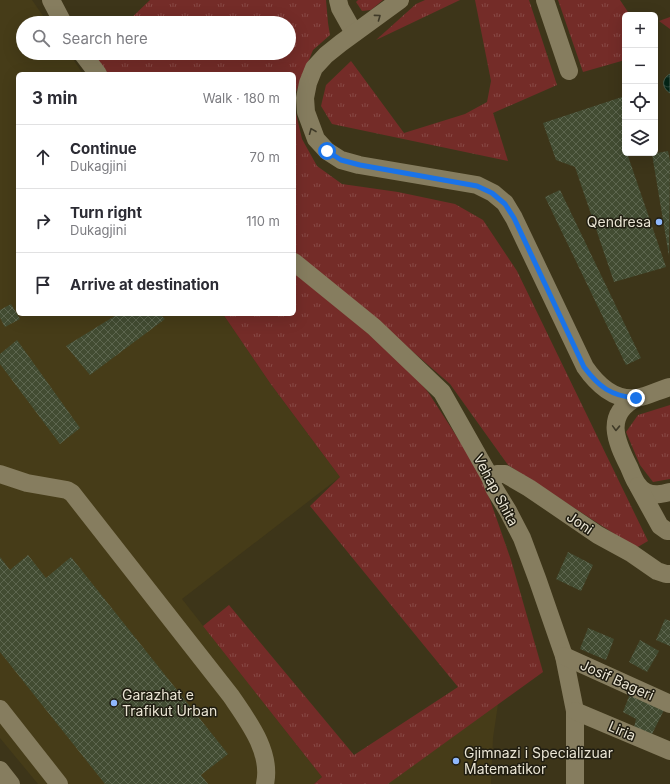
<!DOCTYPE html>
<html lang="en">
<head>
<meta charset="utf-8">
<style>
  body { margin:0; font-family:Inter,sans-serif; background:#f7f7f7; color:#2b2b33 }
  .controls { position:absolute; right:12px; top:12px; display:grid; overflow:hidden; border-radius:6px; box-shadow:0 4px 16px #0002 }
  .controls button { width:36px; height:36px; display:grid; place-items:center; padding:0; border:0; border-bottom:1px solid #e1e1e2; background:#fff; color:#2b2b33; font:20px sans-serif }
  .stop { position:absolute; width:12px; height:12px; margin:-9px; border:3px solid #1a73e8; border-radius:50%; background:#fff }
  .stop.end { background:#1a73e8; border-color:#fff; box-shadow:0 1px 4px #0008 }
  .list { margin:0; padding:0; list-style:none }
  h2 { display:flex; justify-content:space-between; align-items:center; height:52px; margin:0; padding:0 16px; font-size:17px }
  h2 small { font-size:13px; font-weight:400; color:#7c7c81 }
  .list li { display:grid; grid-template-columns:26px 1fr auto; gap:12px; align-items:center; box-sizing:border-box; height:64px; padding:0 16px; border-top:1px solid #e1e1e2 }
  .list b { display:block; font-size:15px; white-space:nowrap }
  .list p { margin:0; font-size:13px; white-space:nowrap; color:#7c7c81 }
  .list em { font-size:13px; font-style:normal; color:#7c7c81 }
  .icon { flex:none; width:22px; height:22px; fill:none; stroke:currentColor; stroke-width:2; stroke-linecap:round; stroke-linejoin:round }
  .map { position:relative; flex:none; width:670px; height:784px; overflow:hidden }
  .search { position:absolute; background:#fff; box-shadow:0 4px 16px #0002; left:16px; top:16px; width:280px; height:44px; display:flex; align-items:center; gap:10px; box-sizing:border-box; padding:0 14px; border-radius:22px; color:#7c7c81; font-size:15px }
  .panel { position:absolute; background:#fff; box-shadow:0 4px 16px #0002; left:16px; top:72px; width:280px; height:244px; border-radius:6px }
  .map>svg:first-child { display:block }
</style>
</head>
<body>
<div class="map">
<svg width="670" height="784" viewBox="0 0 670 784">
  <defs>
    <pattern id="grass-tufts" width="24" height="20" patternUnits="userSpaceOnUse"><rect width="24" height="20" fill="#742c28"/><path d="M3 7l-1-3M5 7V3M7 7l1-3M15 17l-1-3M17 17v-4M19 17l1-3" fill="none" stroke="#884a46"/></pattern>
    <pattern id="water-waves" width="16" height="10" patternUnits="userSpaceOnUse"><rect width="16" height="10" fill="#052517"/><path d="M0 5q4-4 8 0t8 0" fill="none" stroke="#2a4438"/></pattern>
    <pattern id="building-cross-hatch" width="8" height="8" patternUnits="userSpaceOnUse"><rect width="8" height="8" fill="#424c32"/><path d="M0 0l8 8M0 8l8-8" fill="none" stroke="#5d664f"/></pattern>
  </defs>
  <rect width="100%" height="100%" fill="#3d3519"/>
  <!-- built -->
  <g fill="#463c18">
    <path d="M 0,0 L 32,0 L 48,23 L 23,23 L 23,53 L 69,53 L 83,74 L 18,74 L 18,314 L 223,314 L 270,383 L 340,477 L 182,599 L 322,777 L 314,784 L 38,784 L 0,738 Z"/>
    <path d="M 498,704 L 493,738 L 491,784 L 387,784 Z"/>
  </g>
  <!-- grass -->
  <g fill="url(#grass-tufts)">
    <path d="M 150,0 L 326,0 L 328,23 L 330,35 L 313,50 L 294,97 L 294,74 L 100,74 L 88,60 L 95,53 L 289,53 L 289,23 L 126,23 Z"/>
    <path d="M 358,0 L 383,0 L 371,10 L 362,11 L 356,2 Z"/>
    <path d="M 425,0 L 460,0 L 376,40 L 416,4 Z"/>
    <path d="M 475,0 L 529,0 L 557,85 L 493,113 L 508,161 L 332,124 L 321,106 L 326,85 L 351,61 L 404,133 L 465,114 L 487,102 L 491,81 Z"/>
    <path d="M 558,0 L 620,0 L 630,15 L 625,15 L 625,60 L 583,72 Z"/>
    <path d="M 670,17 L 670,29 L 659,21 Z"/>
    <path d="M 294,105 L 302,139 L 317,166 L 342,184 L 398,192 L 455,204 L 483,220 L 517,271 L 648,541 L 636,548 L 508,465 L 450,384 L 351,298 L 294,253 Z"/>
    <path d="M 294,270 L 398,357 L 428,392 L 481,474 L 511,560 L 543,672 L 388,784 L 314,784 L 322,777 L 203,626 L 229,605 L 354,755 L 458,687 L 310,506 L 340,477 L 270,383 L 223,314 L 294,314 Z"/>
    <path d="M 670,405 L 670,479 L 653,482 L 640,465 L 626,432 L 638,415 Z"/>
  </g>
  <!-- water -->
  <path fill="url(#water-waves)" stroke="#4a5f50" d="M 670,74 L 670,93 C 662,88 661,79 670,74 Z"/>
  <!-- building -->
  <g fill="url(#building-cross-hatch)">
    <path d="M 625,96 L 625,153 L 627,153 L 666,267 L 614,282 L 575,167 L 556,160 L 543,123 Z"/>
    <path d="M 668,151 L 670,161 L 669,256 L 652,154 Z"/>
    <path d="M 560,190 L 641,358 L 626,365 L 545,197 Z"/>
    <path d="M 11,304 L 20,319 L 5,327 L 0,318 L 0,310 Z"/>
    <path d="M 118,314 L 160,314 L 165,319 L 90,375 L 66,346 Z"/>
    <path d="M 17,340 L 80,428 L 60,444 L 0,364 L 0,354 Z"/>
    <path d="M 568,552 L 593,565 L 581,591 L 556,579 Z"/>
    <path d="M 28,555 L 46,578 L 71,557 L 228,754 L 201,775 L 208,784 L 105,784 L 0,652 L 0,557 L 10,570 Z"/>
    <path d="M 665,619 L 670,621 L 670,646 L 656,640 Z"/>
    <path d="M 588,628 L 614,639 L 606,660 L 580,649 Z"/>
    <path d="M 640,640 L 659,651 L 647,672 L 629,662 Z"/>
    <path d="M 631,691 L 665,708 L 650,738 L 633,732 L 636,719 L 623,712 Z"/>
  </g>
  <g fill="none" stroke-linecap="round" stroke-linejoin="round">
    <!-- minor -->
    <g stroke="#867d5f" stroke-width="18">
      <path d="M 51,0 L 63,23"/>
      <path d="M 338,0 L 340,8 L 354,33"/>
      <path d="M 400,0 L 341,43 L 326,55 L 314,68 L 308,83 L 305,98 L 306,112 L 316,139 L 327,151 L 341,160 L 359,165 L 477,185 L 493,193 L 505,203 L 514,218 L 585,367 C 596,383 614,401 637,398 C 648,396 659,390 670,387"/>
      <path d="M 545,0 L 569,71"/>
      <path d="M 82,53 L 98,74"/>
      <path d="M 294,262 L 374,327 L 442,392 L 490,477 L 494,488 L 508,511 L 522,538 L 538,581 L 564,656 L 575,711 L 575,784"/>
      <path d="M 636,398 C 604,415 616,441 629,467 C 633,476 636,487 646,492 C 654,496 662,494 670,492"/>
      <path d="M 0,474 L 27,483 L 67,490 L 72,493 L 231,696 C 248,721 272,752 265,784"/>
      <path d="M 490,477 L 497,474 L 505,474 L 529,488 L 598,535 L 631,553 L 657,571 L 666,574 L 670,574"/>
      <path d="M 638,486 L 660,526 L 667,531 L 670,531"/>
      <path d="M 564,656 L 670,704"/>
      <path d="M 0,709 L 59,784"/>
      <path d="M 575,711 L 670,751"/>
      <path d="M 0,770 L 11,784"/>
    </g>
  </g>
  <!-- one-way arrows -->
  <defs><path id="oneway-chevron" d="M-2-3.5L2.5 0L-2 3.5" fill="none" stroke-width="1.6" stroke-linecap="round" stroke-linejoin="round"/></defs>
  <g stroke="#3f3a28">
    <use href="#oneway-chevron" transform="translate(378 17) rotate(-36)"/>
    <use href="#oneway-chevron" transform="translate(312 131) rotate(-112)"/>
    <use href="#oneway-chevron" transform="translate(616 428) rotate(92)"/>
  </g>
  <g fill="none" stroke-linecap="round" stroke-linejoin="round">
    <!-- route -->
    <path stroke="#1a73e8" stroke-width="5" d="M 327,151 L 341,160 L 360,165 L 477,186 L 492,193 L 505,204 L 514,218 L 584,367 C 599,387 611,396 636,398"/>
  </g>
  <!-- markers -->
  <g fill="#8fb8fd" stroke="#201d11" stroke-width="1.5">
    <circle cx="659" cy="222" r="4"/>
    <circle cx="114" cy="703" r="4"/>
    <circle cx="456" cy="761" r="4"/>
  </g>
  <g text-anchor="middle" stroke-width="3" stroke-linejoin="round" paint-order="stroke">
    <!-- poi labels -->
    <g font-size="14" fill="#eae5d4" stroke="#201d11" text-anchor="start">
      <text x="651" y="227" text-anchor="end">Qendresa</text>
      <text x="122" y="700">Garazhat e<tspan x="122" dy="16">Trafikut Urban</tspan></text>
      <text x="464" y="758">Gjimnazi i Specializuar<tspan x="464" dy="16">Matematikor</tspan></text>
    </g>
    <!-- street labels -->
    <g font-size="14" fill="#eae5d4" stroke="#201d11">
      <text transform="translate(496 490) rotate(62)" y="5">Vehap Shita</text>
      <text transform="translate(580 523) rotate(34)" y="5">Joni</text>
      <text transform="translate(617 680) rotate(24)" y="5">Josif Bageri</text>
      <text transform="translate(622 731) rotate(23)" y="5">Liria</text>
    </g>
  </g>
</svg>
<div class="controls">
<button>+</button>
<button>−</button>
<button><svg class="icon" aria-label="locate" viewBox="0 0 24 24"><circle cx="12" cy="12" r="6"/><path d="M12 2v4M12 18v4M2 12h4M18 12h4"/></svg></button>
<button><svg class="icon" aria-label="layers" viewBox="0 0 24 24"><path d="M12 4l9 5-9 5-9-5zM3 14l9 5 9-5"/></svg></button>
</div>
<div class="stop" style="left:327px;top:151px"></div>
<div class="stop end" style="left:636px;top:398px"></div>
<div class="search"><svg class="icon" aria-label="search" viewBox="0 0 24 24"><circle cx="10" cy="10" r="6"/><path d="M15 15l6 6"/></svg>Search here</div>
<section class="panel">
<h2>3 min<small>Walk · 180 m</small></h2>
<ul class="list">
<li><svg class="icon" aria-label="ahead" viewBox="0 0 24 24"><path d="M12 20V5M6 11l6-6 6 6"/></svg><div><b>Continue</b><p>Dukagjini</p></div><em>70 m</em></li>
<li><svg class="icon" aria-label="right" viewBox="0 0 24 24"><path d="M7 20v-9h11M14 6l5 5-5 5"/></svg><div><b>Turn right</b><p>Dukagjini</p></div><em>110 m</em></li>
<li><svg class="icon" aria-label="arrive" viewBox="0 0 24 24"><path d="M6 21V4h12l-3 4 3 4H6"/></svg><div><b>Arrive at destination</b></div></li>
</ul>
</section>
</div>
</body>
</html>
